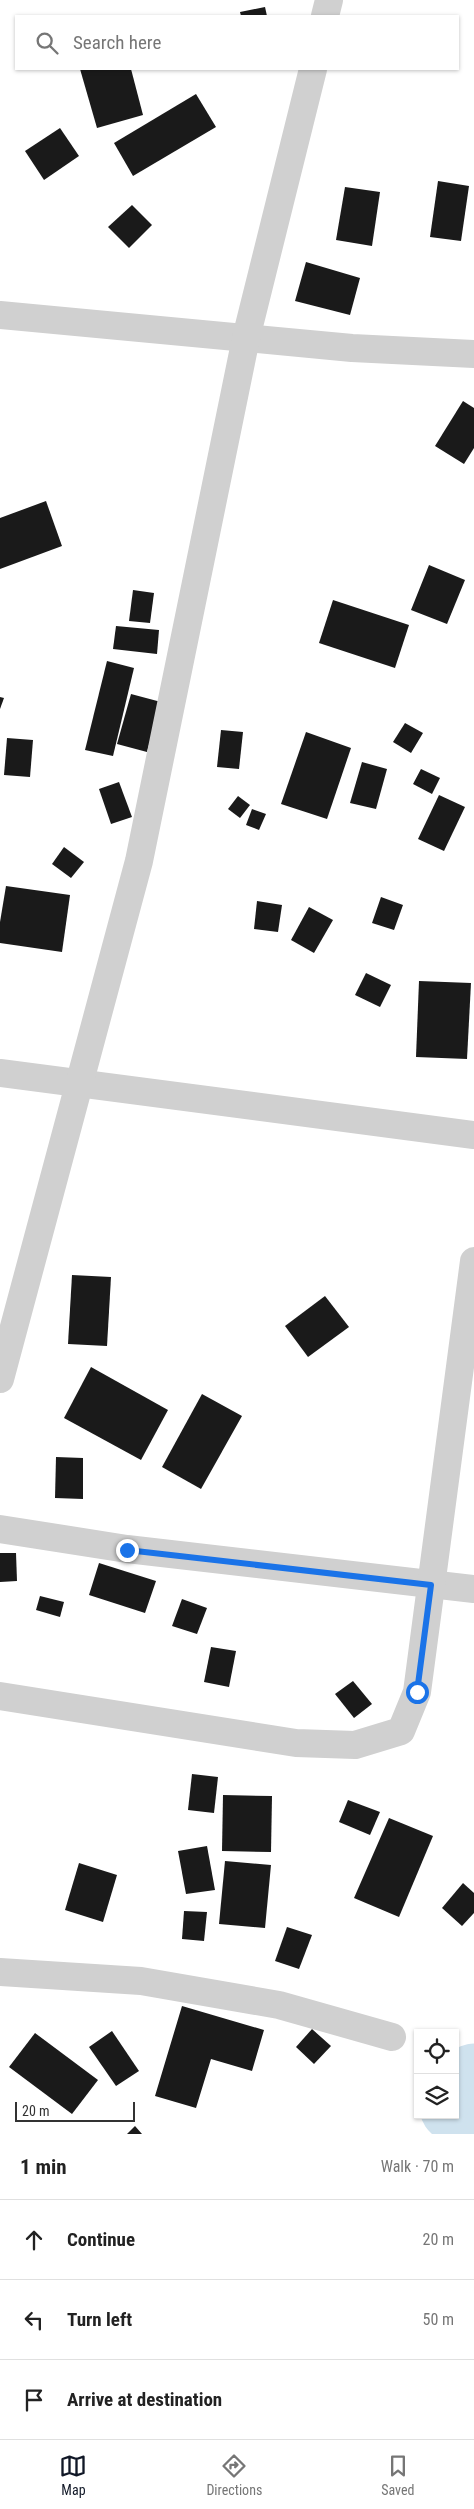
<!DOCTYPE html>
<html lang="en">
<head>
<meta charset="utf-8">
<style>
  body { margin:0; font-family:"Roboto Condensed",sans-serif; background:#f2f2f2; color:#222 }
  .controls { position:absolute; right:15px; bottom:15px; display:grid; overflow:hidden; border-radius:0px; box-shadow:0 1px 4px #0004 }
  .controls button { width:45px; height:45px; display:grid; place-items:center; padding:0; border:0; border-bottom:1px solid #e0e0e0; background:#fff; color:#222; font:25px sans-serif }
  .scale { position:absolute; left:15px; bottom:12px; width:120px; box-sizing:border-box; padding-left:5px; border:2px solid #333; border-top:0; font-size:14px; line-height:18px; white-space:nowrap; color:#333; -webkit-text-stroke:4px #fff; paint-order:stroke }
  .stop { position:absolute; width:15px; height:15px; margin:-11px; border:4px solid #1a73e8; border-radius:50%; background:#fff }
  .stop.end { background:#1a73e8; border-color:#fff; box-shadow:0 1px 5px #0008 }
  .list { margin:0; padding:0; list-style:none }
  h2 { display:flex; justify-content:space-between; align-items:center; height:65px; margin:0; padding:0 20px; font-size:21px }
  h2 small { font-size:16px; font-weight:400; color:#767676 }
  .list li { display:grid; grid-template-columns:32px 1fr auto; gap:15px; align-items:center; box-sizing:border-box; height:80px; padding:0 20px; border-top:1px solid #e0e0e0 }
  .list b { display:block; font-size:19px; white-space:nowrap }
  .list em { font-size:16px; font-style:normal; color:#767676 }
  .icon { flex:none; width:28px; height:28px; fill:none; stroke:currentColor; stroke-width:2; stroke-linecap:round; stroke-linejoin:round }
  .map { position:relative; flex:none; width:474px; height:2134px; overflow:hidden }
  .search { position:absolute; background:#fff; box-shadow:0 1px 4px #0004; left:15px; right:15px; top:15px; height:55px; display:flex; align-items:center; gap:12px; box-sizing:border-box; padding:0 18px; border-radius:0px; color:#767676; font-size:19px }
  .sheet { height:305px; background:#fff }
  nav { display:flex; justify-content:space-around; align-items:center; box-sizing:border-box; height:70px; border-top:1px solid #e0e0e0; background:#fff; font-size:14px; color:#767676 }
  nav a { display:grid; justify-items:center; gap:2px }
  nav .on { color:#111827 }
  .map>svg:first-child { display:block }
</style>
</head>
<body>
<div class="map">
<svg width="474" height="2134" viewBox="0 0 474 2134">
  <rect width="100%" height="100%" fill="#fff"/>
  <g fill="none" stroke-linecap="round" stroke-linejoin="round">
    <!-- river -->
    <path stroke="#cfe2ee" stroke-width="71" d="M 455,2107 L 474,2079"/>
  </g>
  <!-- building -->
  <g fill="#1a1a1a">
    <path d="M 265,7 L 267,16 L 241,16 L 240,12 Z"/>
    <path d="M 80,69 L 131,69 L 143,115 L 97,128 Z"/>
    <path d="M 196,94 L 216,127 L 133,176 L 114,143 Z"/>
    <path d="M 60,128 L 79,156 L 44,180 L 25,151 Z"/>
    <path d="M 438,181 L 469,186 L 461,241 L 430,237 Z"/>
    <path d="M 345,187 L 380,192 L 372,246 L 336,240 Z"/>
    <path d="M 132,205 L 152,225 L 129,248 L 108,227 Z"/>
    <path d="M 306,262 L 360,278 L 350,315 L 295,301 Z"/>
    <path d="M 463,401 L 474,408 L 474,448 L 464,464 L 435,446 Z"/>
    <path d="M 46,501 L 62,546 L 0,569 L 0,518 Z"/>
    <path d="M 429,565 L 465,580 L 447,624 L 411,610 Z"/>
    <path d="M 133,590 L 154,593 L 150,623 L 129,621 Z"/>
    <path d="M 333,600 L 409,625 L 395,668 L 319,643 Z"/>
    <path d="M 116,626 L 159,630 L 157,654 L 113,649 Z"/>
    <path d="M 107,661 L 134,668 L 113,756 L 85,750 Z"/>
    <path d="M 131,694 L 161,702 L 147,752 L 117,744 Z"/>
    <path d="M 0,697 L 4,698 L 0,709 Z"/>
    <path d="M 405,723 L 423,733 L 411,753 L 393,742 Z"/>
    <path d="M 221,730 L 243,732 L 239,769 L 217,767 Z"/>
    <path d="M 306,732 L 351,748 L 327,819 L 281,804 Z"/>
    <path d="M 7,738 L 33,740 L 30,777 L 4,775 Z"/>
    <path d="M 362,762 L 387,769 L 376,809 L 350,803 Z"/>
    <path d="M 421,769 L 440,778 L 432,794 L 413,784 Z"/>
    <path d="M 119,782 L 132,817 L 111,824 L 99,789 Z"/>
    <path d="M 439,795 L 465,807 L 444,851 L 418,839 Z"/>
    <path d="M 238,796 L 250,805 L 240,818 L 228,809 Z"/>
    <path d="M 252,809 L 266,814 L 259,830 L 246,825 Z"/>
    <path d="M 64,847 L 84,862 L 71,878 L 52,864 Z"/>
    <path d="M 6,886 L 70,895 L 62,952 L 0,943 L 0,922 Z"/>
    <path d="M 381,897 L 403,905 L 394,930 L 372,923 Z"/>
    <path d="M 257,901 L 282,905 L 278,932 L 254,929 Z"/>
    <path d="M 309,907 L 333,920 L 314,953 L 291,940 Z"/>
    <path d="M 366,973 L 391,985 L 380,1007 L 355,995 Z"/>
    <path d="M 419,981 L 471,983 L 467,1059 L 416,1057 Z"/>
    <path d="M 72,1275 L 111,1277 L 107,1346 L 68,1344 Z"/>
    <path d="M 325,1296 L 349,1327 L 308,1357 L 285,1326 Z"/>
    <path d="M 91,1367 L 168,1410 L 141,1460 L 64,1418 Z"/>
    <path d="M 202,1394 L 242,1416 L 201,1489 L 162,1467 Z"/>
    <path d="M 56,1457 L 83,1458 L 83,1499 L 55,1498 Z"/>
    <path d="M 0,1553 L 16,1553 L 17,1581 L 0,1582 Z"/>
    <path d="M 99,1563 L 156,1581 L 145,1613 L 89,1595 Z"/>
    <path d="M 40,1596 L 64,1602 L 60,1617 L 36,1610 Z"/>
    <path d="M 182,1599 L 207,1608 L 197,1634 L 172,1626 Z"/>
    <path d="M 211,1647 L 236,1651 L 229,1687 L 204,1682 Z"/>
    <path d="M 353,1681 L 372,1704 L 354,1718 L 335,1694 Z"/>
    <path d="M 192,1774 L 218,1777 L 214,1813 L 188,1810 Z"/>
    <path d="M 223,1795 L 272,1796 L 271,1852 L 222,1851 Z"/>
    <path d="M 348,1800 L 380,1812 L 370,1835 L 339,1822 Z"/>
    <path d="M 389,1818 L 433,1836 L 399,1917 L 354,1898 Z"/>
    <path d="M 207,1846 L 215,1890 L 186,1894 L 178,1851 Z"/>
    <path d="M 225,1861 L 271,1865 L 265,1928 L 219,1924 Z"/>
    <path d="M 79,1863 L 117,1875 L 103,1922 L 65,1910 Z"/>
    <path d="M 463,1883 L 474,1893 L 474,1913 L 462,1926 L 442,1908 Z"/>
    <path d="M 184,1911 L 207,1912 L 204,1941 L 182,1939 Z"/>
    <path d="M 287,1927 L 312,1935 L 299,1969 L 275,1961 Z"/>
    <path d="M 182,2006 L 264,2030 L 252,2071 L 211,2059 L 196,2108 L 155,2096 Z"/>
    <path d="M 312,2029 L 331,2046 L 314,2064 L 296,2047 Z"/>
    <path d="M 112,2031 L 139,2071 L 116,2086 L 89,2047 Z"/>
    <path d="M 35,2033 L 98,2080 L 72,2114 L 9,2067 Z"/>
    <path d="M 135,2126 L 142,2134 L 127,2134 Z"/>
  </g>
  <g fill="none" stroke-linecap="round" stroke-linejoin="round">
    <!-- minor -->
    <g stroke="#d0d0d0" stroke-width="28">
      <path d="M 325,16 L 329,0"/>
      <path d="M 0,315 L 352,348 L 474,354"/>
      <path d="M 0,1073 L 474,1135"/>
      <path d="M 0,1379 L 139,861 L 246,338 L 313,69"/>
      <path d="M 0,1529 L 127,1549 L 474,1589"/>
      <path d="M 0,1696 L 296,1743 L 355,1745 L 401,1731 L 417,1692 L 474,1261"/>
      <path d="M 0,1972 L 141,1981 L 279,2005 L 392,2037"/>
    </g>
  </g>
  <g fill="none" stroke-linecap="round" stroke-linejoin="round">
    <!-- route -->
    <path stroke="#1a73e8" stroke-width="6" d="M 127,1550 L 431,1585 L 417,1692"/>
  </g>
</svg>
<div class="controls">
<button><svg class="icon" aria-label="locate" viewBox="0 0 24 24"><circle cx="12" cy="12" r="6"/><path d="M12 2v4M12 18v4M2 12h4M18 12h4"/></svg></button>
<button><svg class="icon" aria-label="layers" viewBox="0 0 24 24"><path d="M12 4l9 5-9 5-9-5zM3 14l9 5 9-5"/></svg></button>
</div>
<div class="scale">20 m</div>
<div class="stop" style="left:417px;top:1692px"></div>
<div class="stop end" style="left:127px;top:1550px"></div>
<div class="search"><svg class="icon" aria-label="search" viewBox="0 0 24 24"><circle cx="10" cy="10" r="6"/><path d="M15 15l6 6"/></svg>Search here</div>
</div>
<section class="sheet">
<h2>1 min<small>Walk · 70 m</small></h2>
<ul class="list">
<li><svg class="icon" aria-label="ahead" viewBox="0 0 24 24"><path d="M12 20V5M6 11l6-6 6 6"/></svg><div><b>Continue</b></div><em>20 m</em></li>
<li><svg class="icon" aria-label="left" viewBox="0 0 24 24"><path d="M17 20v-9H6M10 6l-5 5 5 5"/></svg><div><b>Turn left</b></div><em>50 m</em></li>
<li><svg class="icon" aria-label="arrive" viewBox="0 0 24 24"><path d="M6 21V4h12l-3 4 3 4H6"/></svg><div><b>Arrive at destination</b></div></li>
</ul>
</section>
<nav>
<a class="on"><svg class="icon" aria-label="map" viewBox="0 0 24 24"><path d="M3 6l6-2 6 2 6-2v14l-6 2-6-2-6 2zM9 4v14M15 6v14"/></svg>Map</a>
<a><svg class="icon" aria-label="directions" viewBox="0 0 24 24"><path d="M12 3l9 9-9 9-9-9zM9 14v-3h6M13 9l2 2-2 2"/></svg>Directions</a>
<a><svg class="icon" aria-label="saved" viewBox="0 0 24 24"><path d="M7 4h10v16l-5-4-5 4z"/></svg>Saved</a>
</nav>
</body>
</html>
